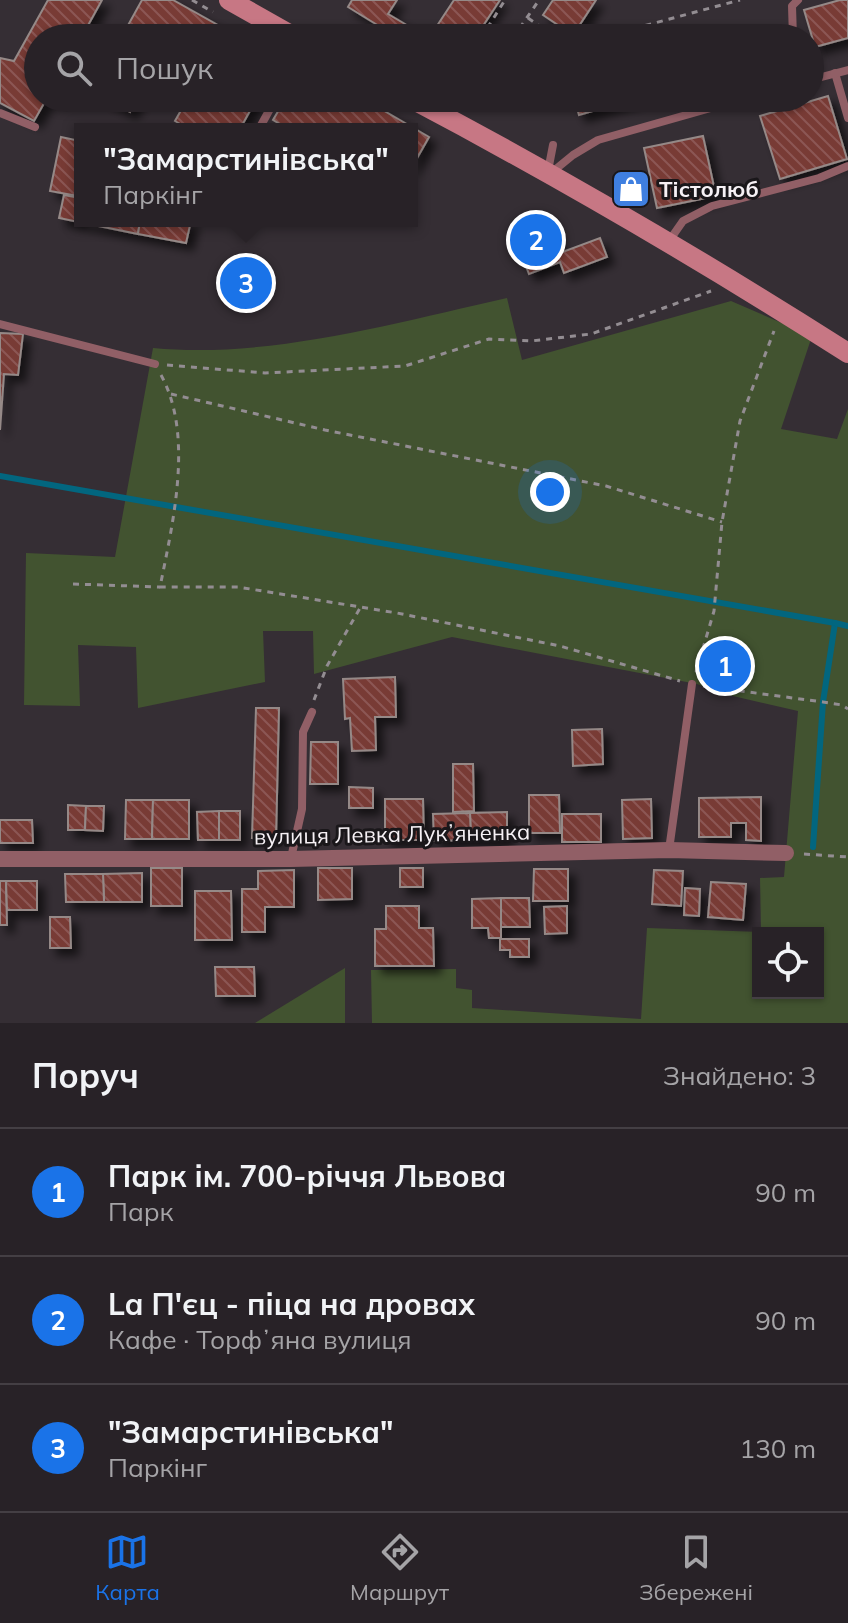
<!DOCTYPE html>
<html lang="uk">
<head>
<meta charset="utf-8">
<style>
  body { margin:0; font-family:Mulish,sans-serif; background:#342f33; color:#f1f3f6 }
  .controls { position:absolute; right:24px; bottom:24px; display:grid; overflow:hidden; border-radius:0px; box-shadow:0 2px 6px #0004 }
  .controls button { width:72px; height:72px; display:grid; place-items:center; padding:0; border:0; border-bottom:2px solid #443f44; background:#282227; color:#f1f3f6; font:40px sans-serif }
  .you { position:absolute; left:550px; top:492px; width:28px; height:28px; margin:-20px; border:6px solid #fff; border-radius:50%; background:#1a73e8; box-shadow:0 0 0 12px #1a73e833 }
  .badge { display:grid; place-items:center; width:52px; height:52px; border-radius:50%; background:#1a73e8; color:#fff; font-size:26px; font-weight:700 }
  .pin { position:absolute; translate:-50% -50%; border:4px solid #fff; box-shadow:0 2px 8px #0006 }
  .popup { position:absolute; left:74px; top:123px; width:344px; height:104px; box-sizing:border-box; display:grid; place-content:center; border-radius:0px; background:#282227; filter:drop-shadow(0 2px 6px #0005); font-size:26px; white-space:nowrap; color:#a5a4a7 }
  .popup b { font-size:30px; color:#f1f3f6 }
  .popup::after { content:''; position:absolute; left:50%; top:100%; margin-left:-16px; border:16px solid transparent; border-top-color:#282227 }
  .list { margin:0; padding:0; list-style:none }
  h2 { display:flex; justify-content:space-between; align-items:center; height:104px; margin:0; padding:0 32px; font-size:34px }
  h2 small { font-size:26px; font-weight:400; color:#a5a4a7 }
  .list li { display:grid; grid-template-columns:52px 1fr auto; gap:24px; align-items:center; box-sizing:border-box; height:128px; padding:0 32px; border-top:2px solid #443f44 }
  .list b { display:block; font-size:30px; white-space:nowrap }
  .list p { margin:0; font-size:26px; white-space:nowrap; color:#a5a4a7 }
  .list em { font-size:26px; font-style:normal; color:#a5a4a7 }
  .icon { flex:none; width:44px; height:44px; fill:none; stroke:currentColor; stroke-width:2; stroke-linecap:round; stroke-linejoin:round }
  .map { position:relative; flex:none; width:848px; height:1023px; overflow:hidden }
  .search { position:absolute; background:#282227; box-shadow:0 2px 6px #0004; left:24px; right:24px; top:24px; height:88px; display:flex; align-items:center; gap:20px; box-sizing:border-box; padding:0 28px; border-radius:44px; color:#a5a4a7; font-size:30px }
  .sheet { height:488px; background:#282227 }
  nav { display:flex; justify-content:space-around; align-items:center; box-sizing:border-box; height:112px; border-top:2px solid #443f44; background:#282227; font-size:22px; color:#a5a4a7 }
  nav a { display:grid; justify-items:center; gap:4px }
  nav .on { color:#1a73e8 }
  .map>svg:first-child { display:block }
</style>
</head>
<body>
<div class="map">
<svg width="848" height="1023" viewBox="0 0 848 1023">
  <defs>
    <pattern id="building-back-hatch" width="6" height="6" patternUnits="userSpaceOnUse" patternTransform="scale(2)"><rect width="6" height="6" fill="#783a36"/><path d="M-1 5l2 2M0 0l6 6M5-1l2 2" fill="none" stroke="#8c5754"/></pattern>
    <filter id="shadow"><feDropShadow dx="7" dy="7" stdDeviation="4" flood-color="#0009"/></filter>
  </defs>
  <rect width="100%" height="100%" fill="#352e34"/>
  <!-- green -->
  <g fill="#425330" fill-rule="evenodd">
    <path d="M 507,298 L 522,360 L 731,301 L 812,336 L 781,429 L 837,439 L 848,409 L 848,1023 L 372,1023 L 371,970 L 456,969 L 456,988 L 472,990 L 472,1008 L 641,1019 L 647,928 L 761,932 L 760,878 L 784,877 L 798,711 L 720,693 L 697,684 L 452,637 L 314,674 L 313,631 L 263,631 L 265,682 L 138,708 L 136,647 L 78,645 L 80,706 L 24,705 L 26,553 L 115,557 L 153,348 C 270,359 394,323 507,298 ZM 758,933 L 818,933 L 818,993 L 758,993 Z"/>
    <path d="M 345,968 L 345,1023 L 255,1023 Z"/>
  </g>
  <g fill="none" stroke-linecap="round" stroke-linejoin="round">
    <!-- stream -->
    <g stroke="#02667f" stroke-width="6">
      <path d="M 0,476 L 835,623 L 823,702 L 813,847"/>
      <path d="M 835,623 L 848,626"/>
    </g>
  </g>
  <!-- building -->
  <g fill="url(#building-back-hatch)" stroke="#958987" stroke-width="2" filter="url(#shadow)">
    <path d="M 48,0 L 102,0 L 81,38 L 38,38 L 38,98 L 47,98 L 34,121 L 0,103 L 0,58 L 14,61 Z"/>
    <path d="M 142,0 L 173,0 L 241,38 L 121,38 Z"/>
    <path d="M 352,0 L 397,0 L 388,14 L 405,24 L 397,37 L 348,7 Z"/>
    <path d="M 454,0 L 500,0 L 475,38 L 429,38 Z"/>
    <path d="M 553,0 L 596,0 L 573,35 L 543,15 Z"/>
    <path d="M 840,0 L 848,0 L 848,38 L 815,47 L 804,10 Z"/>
    <path d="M 828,96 L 847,159 L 780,179 L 760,116 Z"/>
    <path d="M 104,98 L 138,98 L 130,112 Z"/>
    <path d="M 188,98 L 257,98 L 240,129 L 189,129 L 175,121 Z"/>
    <path d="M 286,98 L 362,98 L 429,137 L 412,167 L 412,129 L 288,129 L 273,120 Z"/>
    <path d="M 574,98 L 637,98 L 579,115 Z"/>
    <path d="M 703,136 L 716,196 L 657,208 L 644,148 Z"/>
    <path d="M 61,137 L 80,141 L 78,196 L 50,191 Z"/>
    <path d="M 64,195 L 80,198 L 80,221 L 140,221 L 138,234 L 59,218 Z"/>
    <path d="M 547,219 L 560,253 L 600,238 L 607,257 L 564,273 L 560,262 L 529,274 L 513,232 Z"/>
    <path d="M 140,221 L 191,221 L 186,243 L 138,234 Z"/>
    <path d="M 0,333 L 23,334 L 18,375 L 4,374 L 0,430 Z"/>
    <path d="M 395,677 L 396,717 L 375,717 L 376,750 L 352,751 L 350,718 L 345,719 L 343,679 Z"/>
    <path d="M 256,708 L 279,708 L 276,839 L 252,838 Z"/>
    <path d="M 602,729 L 603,764 L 573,766 L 572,730 Z"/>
    <path d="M 311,742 L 338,742 L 338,784 L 310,784 Z"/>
    <path d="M 453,764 L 473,764 L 474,811 L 453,812 Z"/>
    <path d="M 349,787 L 373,788 L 373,808 L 349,808 Z"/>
    <path d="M 529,795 L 559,795 L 560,833 L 529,833 Z"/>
    <path d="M 761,797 L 761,841 L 746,840 L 746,823 L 731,823 L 731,837 L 699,837 L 699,798 Z"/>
    <path d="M 385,799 L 423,799 L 424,840 L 385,840 Z"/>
    <path d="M 651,799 L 652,838 L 623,839 L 622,800 Z"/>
    <path d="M 126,800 L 153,800 L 152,839 L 125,839 Z"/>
    <path d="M 153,800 L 189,800 L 189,839 L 152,839 Z"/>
    <path d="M 68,805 L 86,806 L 85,830 L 68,830 Z"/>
    <path d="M 86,806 L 104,806 L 103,831 L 85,830 Z"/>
    <rect x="219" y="811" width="21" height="29"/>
    <path d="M 219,811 L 219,840 L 198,840 L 197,812 Z"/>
    <path d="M 507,812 L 507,840 L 471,840 L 470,813 Z"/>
    <path d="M 470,813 L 471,840 L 434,841 L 433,814 Z"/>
    <rect x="562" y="814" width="39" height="28"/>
    <path d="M 0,820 L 32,820 L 33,843 L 0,843 Z"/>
    <rect x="151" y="868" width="31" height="38"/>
    <path d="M 318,868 L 352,868 L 352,899 L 318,900 Z"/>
    <rect x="400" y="868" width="23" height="19"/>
    <path d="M 534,869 L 568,869 L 568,901 L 533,901 Z"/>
    <path d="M 294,870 L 294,907 L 265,907 L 265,932 L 242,932 L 242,889 L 258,889 L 258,871 Z"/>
    <path d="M 654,870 L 683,871 L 681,906 L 652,904 Z"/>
    <path d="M 142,873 L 142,902 L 104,902 L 103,874 Z"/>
    <path d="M 65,874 L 103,874 L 104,902 L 66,902 Z"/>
    <path d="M 0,881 L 6,881 L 7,925 L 0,925 Z"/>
    <path d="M 6,881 L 37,881 L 37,910 L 7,910 Z"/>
    <path d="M 711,882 L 746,884 L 743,920 L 708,917 Z"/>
    <path d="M 685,888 L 700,889 L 699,916 L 684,915 Z"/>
    <path d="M 195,891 L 231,891 L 232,940 L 195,940 Z"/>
    <path d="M 501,898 L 501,938 L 489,938 L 488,928 L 472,928 L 472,899 Z"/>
    <path d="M 501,898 L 529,898 L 530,927 L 501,927 Z"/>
    <path d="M 386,906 L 419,906 L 419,928 L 433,928 L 434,966 L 375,966 L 375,929 L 386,929 Z"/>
    <path d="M 567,906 L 567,933 L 545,934 L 544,907 Z"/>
    <path d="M 50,917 L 70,917 L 71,948 L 50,948 Z"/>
    <path d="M 500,939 L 529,939 L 529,957 L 510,957 L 510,950 L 500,950 Z"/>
    <path d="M 215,967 L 254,967 L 255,996 L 216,996 Z"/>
  </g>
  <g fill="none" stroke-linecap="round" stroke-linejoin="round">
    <!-- path -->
    <g stroke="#938d92" stroke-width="3" stroke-dasharray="6 6" stroke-linecap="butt">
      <path d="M 192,0 L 213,12"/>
      <path d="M 528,18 L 557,38"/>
      <path d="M 481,38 L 505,0"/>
      <path d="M 513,38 L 539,0"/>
      <path d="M 599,38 L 740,0"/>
      <path d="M 167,365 L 265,373 L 405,366 L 489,339 L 531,341 L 591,334 L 711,291"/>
      <path d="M 161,375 C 194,435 173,522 160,587 L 238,587 L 397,613 L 560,646 L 680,681"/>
      <path d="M 171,394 L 325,430 L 606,486 L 722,522"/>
      <path d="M 73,584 L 160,587"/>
      <path d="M 696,672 L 714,611 L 722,522 L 740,421 L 774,331"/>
      <path d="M 703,686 L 823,702 L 842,705 L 848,709"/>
      <path d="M 314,700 L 327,666 L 360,608"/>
      <path d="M 804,854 L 848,857"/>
    </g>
    <!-- lane -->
    <g stroke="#915f66" stroke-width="8">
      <path d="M 793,38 L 792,6 L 798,0"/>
      <path d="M 835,73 L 848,118"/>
      <path d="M 810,80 L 848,70"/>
      <path d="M 0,113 L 35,127"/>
      <path d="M 259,129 L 276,98"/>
      <path d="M 548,171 L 553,145"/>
      <path d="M 551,173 L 573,155 L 598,140 L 746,98"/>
      <path d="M 669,241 L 683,221 L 712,206 L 819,178 L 848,166"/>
      <path d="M 0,324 L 155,364"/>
      <path d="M 669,850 L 692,684"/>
      <path d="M 291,858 L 302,809 L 303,732 L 312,712"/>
    </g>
    <!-- street -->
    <path stroke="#915f66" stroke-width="16" d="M 0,859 L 291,859 L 669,850 L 786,853"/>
    <!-- secondary -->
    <g stroke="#c77784" stroke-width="20">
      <path d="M 229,0 L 296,38"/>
      <path d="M 410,98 C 560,177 705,262 848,353"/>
    </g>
  </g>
  <!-- icons -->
  <defs>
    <g id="shop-square" transform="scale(2)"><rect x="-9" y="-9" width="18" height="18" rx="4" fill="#3f7fe0" stroke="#1a171a"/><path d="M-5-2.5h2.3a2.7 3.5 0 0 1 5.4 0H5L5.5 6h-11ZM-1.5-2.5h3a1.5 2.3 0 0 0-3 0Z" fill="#fff"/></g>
  </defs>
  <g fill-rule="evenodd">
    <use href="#shop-square" x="631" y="189"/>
  </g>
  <g text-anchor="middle" stroke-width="6" stroke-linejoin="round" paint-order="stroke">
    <!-- poi labels -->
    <g font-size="22" font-weight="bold" fill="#f6f1f5" stroke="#1a171a" text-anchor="start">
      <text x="659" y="197">Тістолюб</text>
    </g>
    <!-- street labels -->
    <g font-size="22" fill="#f6f1f5" stroke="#1a171a">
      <text transform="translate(392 834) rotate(-1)" y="8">вулиця Левка Лукʼяненка</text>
    </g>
  </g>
</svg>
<div class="controls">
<button><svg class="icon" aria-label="locate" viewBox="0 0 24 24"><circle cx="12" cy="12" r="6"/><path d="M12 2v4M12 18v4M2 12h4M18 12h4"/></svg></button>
</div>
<div class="you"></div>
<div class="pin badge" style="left:725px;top:666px">1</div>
<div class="pin badge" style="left:536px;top:240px">2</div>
<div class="pin badge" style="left:246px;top:283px">3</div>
<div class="popup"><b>&quot;Замарстинівська&quot;</b>Паркінг</div>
<div class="search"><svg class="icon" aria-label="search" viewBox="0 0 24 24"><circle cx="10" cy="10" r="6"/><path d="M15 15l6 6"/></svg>Пошук</div>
</div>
<section class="sheet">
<h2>Поруч<small>Знайдено: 3</small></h2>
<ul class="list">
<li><span class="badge">1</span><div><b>Парк ім. 700-річчя Львова</b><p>Парк</p></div><em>90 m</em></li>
<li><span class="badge">2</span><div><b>La П'єц - піца на дровах</b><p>Кафе · Торфʼяна вулиця</p></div><em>90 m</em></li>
<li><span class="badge">3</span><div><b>&quot;Замарстинівська&quot;</b><p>Паркінг</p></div><em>130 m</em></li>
</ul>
</section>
<nav>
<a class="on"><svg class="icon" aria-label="map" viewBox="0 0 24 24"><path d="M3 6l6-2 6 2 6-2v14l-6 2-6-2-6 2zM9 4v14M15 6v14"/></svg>Карта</a>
<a><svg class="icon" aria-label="directions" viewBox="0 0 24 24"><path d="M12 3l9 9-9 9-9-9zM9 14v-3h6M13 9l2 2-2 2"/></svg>Маршрут</a>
<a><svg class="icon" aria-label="saved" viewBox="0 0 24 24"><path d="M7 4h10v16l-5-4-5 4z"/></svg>Збережені</a>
</nav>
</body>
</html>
